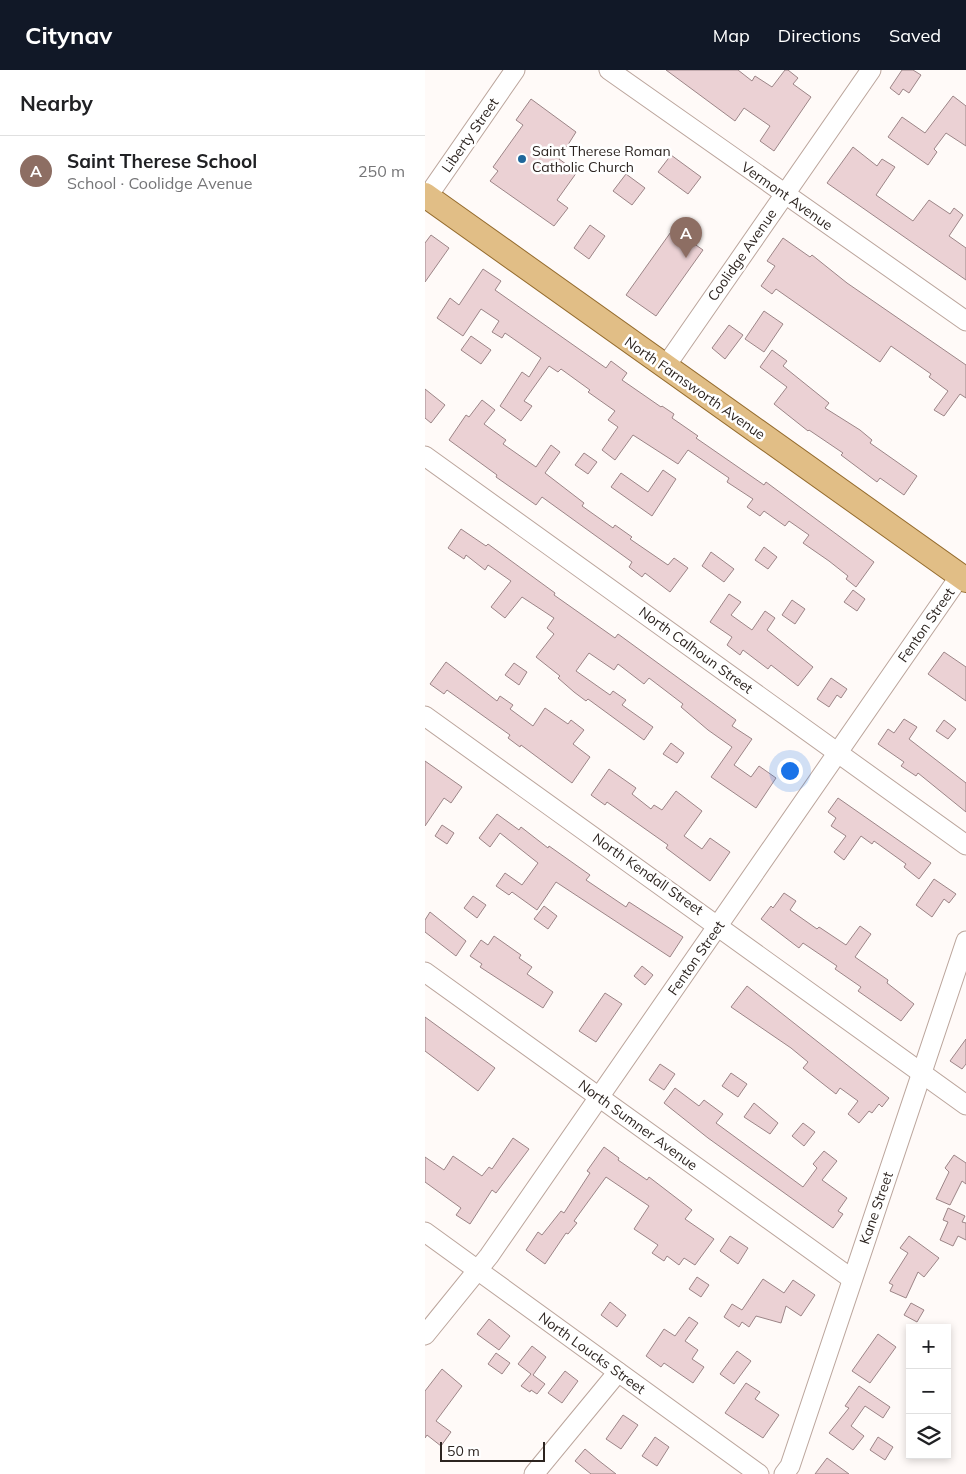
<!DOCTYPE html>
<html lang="en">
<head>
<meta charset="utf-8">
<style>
  body { margin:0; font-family:Mulish,sans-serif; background:#f2f2f2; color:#202124 }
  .controls { position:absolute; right:15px; bottom:15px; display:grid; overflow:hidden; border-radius:0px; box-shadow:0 2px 8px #0003 }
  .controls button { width:45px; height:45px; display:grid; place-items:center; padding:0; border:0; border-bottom:1px solid #e0e0e0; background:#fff; color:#202124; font:25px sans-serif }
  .scale { position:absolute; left:15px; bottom:12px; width:105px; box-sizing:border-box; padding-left:5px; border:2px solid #2c2420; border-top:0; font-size:14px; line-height:18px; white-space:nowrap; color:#2c2420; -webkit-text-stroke:4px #fff; paint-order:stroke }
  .you { position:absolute; left:364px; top:700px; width:18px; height:18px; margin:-12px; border:4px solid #fff; border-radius:50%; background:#1a73e8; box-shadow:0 0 0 8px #1a73e833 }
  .badge { display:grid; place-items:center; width:32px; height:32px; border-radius:50%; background:#111827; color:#fff; font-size:16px; font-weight:700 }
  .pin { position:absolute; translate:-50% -41px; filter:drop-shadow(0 1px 2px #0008) }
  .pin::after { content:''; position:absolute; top:26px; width:18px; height:15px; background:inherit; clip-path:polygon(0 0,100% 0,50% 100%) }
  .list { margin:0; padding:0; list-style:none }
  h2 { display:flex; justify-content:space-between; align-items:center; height:65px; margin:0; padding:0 20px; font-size:21px }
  h2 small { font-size:16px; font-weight:400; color:#757577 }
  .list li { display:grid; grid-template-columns:32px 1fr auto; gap:15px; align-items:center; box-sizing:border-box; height:70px; padding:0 20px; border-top:1px solid #e0e0e0 }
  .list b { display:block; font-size:19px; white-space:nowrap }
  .list p { margin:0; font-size:16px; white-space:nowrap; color:#757577 }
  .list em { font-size:16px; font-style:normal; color:#757577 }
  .icon { flex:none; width:28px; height:28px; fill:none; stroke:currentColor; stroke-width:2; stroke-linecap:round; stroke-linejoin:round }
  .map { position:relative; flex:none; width:541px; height:1404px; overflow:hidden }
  header { display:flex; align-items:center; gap:30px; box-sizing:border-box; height:70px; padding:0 25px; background:#111827; color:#fff }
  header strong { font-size:24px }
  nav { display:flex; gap:28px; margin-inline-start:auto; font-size:18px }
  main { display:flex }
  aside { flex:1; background:#fff }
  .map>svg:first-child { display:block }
</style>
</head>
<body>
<header>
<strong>Citynav</strong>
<nav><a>Map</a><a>Directions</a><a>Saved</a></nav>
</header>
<main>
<aside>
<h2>Nearby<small></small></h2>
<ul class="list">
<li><span class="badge" style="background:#8d6e63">A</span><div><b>Saint Therese School</b><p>School · Coolidge Avenue</p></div><em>250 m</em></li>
</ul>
</aside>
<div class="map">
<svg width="541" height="1404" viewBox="0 0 541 1404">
  <rect width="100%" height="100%" fill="#fffaf8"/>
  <!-- building -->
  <g fill="#ebd1d4" stroke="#9c8587">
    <path d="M 241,0 L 313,0 L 327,11 L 330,6 L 347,17 L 360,0 L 363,0 L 373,8 L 368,14 L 386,27 L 349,81 L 335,71 L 345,56 L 319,38 L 310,51 Z"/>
    <path d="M 477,0 L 488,0 L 496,5 L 484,23 L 478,19 L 474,25 L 465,18 Z"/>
    <path d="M 528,26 L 541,36 L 541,76 L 521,63 L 509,79 L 512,82 L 503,95 L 463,67 L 477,47 L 500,63 Z"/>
    <path d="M 106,29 L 151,62 L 134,89 L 152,102 L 132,130 L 143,138 L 129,156 L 65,111 L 73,101 L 68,97 L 98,55 L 91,50 Z"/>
    <path d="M 428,77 L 452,96 L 457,89 L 470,97 L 451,125 L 488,151 L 504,130 L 525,144 L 529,138 L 538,145 L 524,166 L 541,178 L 541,210 L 402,113 Z"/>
    <path d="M 246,85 L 276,107 L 263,124 L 233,102 Z"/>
    <path d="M 201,104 L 220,118 L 207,135 L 188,121 Z"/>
    <path d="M 165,155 L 180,166 L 164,189 L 149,178 Z"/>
    <path d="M 248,159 L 278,180 L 231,246 L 201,225 Z"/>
    <path d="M 6,165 L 24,178 L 0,212 L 0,173 Z"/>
    <path d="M 358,168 L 385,187 L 387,185 L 422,213 L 541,295 L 541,328 L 535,324 L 519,346 L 509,340 L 523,321 L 504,307 L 506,304 L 466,276 L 455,292 L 351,219 L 347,224 L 336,216 L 350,196 L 342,191 Z"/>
    <path d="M 58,199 L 76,211 L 70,220 L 181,298 L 186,291 L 202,303 L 197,310 L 236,337 L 237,336 L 249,344 L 247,348 L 273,366 L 271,368 L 339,415 L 341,412 L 449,492 L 431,517 L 421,509 L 423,506 L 404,491 L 378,473 L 384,465 L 364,451 L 360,456 L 339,441 L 335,446 L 322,437 L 328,429 L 302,412 L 304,408 L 263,380 L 253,394 L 208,365 L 190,390 L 177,380 L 193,357 L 183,350 L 190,341 L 163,322 L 165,320 L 136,299 L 133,302 L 124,296 L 99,331 L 107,336 L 96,351 L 75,336 L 97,302 L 104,307 L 116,288 L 80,263 L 77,268 L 67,262 L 74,251 L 56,239 L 38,266 L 12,248 L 25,228 L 34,235 Z"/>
    <path d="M 339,241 L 358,254 L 339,282 L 320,269 Z"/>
    <path d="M 304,255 L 318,265 L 300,289 L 287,278 Z"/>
    <path d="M 46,266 L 66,280 L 56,294 L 36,280 Z"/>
    <path d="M 347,280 L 362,291 L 358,296 L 404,333 L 400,338 L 435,360 L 447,370 L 445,373 L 492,406 L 479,425 L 455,408 L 452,412 L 416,385 L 418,383 L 384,360 L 383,361 L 349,334 L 362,317 L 335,297 Z"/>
    <path d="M 0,319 L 20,335 L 6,353 L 0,348 Z"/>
    <path d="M 57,330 L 70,340 L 59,354 L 81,370 L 78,374 L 111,397 L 126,375 L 135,382 L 120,403 L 159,433 L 157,436 L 188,458 L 190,455 L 207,467 L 205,469 L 243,495 L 249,488 L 263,498 L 245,522 L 220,503 L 217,507 L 204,497 L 207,492 L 117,427 L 111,435 L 71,407 L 72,405 L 24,370 L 41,345 L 44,347 Z"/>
    <path d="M 159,383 L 172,392 L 163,404 L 150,395 Z"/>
    <path d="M 238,400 L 251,409 L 227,446 L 186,417 L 196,403 L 223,422 Z"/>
    <path d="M 36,459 L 61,476 L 63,474 L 130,523 L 129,525 L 190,568 L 193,564 L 311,650 L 307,656 L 327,669 L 309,695 L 326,707 L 334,696 L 351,708 L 331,738 L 286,707 L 307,677 L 283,660 L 256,637 L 258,634 L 224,608 L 219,614 L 193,594 L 189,600 L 164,583 L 151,601 L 185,625 L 188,621 L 201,630 L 197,635 L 228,657 L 219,670 L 163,629 L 161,631 L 149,622 L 133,608 L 135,606 L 111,587 L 129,564 L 122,558 L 129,548 L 97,527 L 80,548 L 66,537 L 86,511 L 63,495 L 60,500 L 41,485 L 39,489 L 23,478 Z"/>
    <path d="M 339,477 L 352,487 L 343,499 L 330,490 Z"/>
    <path d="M 286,482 L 309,499 L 299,512 L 277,496 Z"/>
    <path d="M 428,520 L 440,529 L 432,541 L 419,532 Z"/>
    <path d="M 304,524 L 316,532 L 306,545 L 327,560 L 340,541 L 350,548 L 342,560 L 388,597 L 373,616 L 346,595 L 343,599 L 318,580 L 315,585 L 302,575 L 307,567 L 285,552 Z"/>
    <path d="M 367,530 L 380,539 L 370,554 L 357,545 Z"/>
    <path d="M 519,582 L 541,597 L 541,631 L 503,604 Z"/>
    <path d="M 21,592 L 72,631 L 75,626 L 88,635 L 85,639 L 108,656 L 120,638 L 143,654 L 146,650 L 159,660 L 148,674 L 165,687 L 147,713 L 96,675 L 95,677 L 83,668 L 85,665 L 22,620 L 19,624 L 5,614 Z"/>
    <path d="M 89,593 L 102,602 L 94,615 L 80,605 Z"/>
    <path d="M 406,608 L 422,619 L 416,628 L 412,625 L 404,637 L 392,629 Z"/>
    <path d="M 479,649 L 492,657 L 484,669 L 541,713 L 541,742 L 493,703 L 491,706 L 476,696 L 479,692 L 453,674 L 463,659 L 469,663 Z"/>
    <path d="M 519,650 L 531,659 L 523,669 L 511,661 Z"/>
    <path d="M 246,673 L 259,683 L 252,693 L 238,684 Z"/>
    <path d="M 0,691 L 37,717 L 26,733 L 19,728 L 0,756 Z"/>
    <path d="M 184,699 L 211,718 L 207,724 L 226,739 L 229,735 L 237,740 L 251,721 L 277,741 L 259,766 L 277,779 L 285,768 L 305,782 L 285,811 L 241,778 L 243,775 L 182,732 L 180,735 L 166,725 Z"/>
    <path d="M 413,728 L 506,793 L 494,809 L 479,797 L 481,794 L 449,771 L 447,774 L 436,766 L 419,790 L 409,782 L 421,766 L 406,756 L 411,748 L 403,742 Z"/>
    <path d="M 72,744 L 94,760 L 96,757 L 123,778 L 124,776 L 141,788 L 165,805 L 161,810 L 201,837 L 204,832 L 258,867 L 245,887 L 131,812 L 112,840 L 87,822 L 84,825 L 71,816 L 80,803 L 97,815 L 113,793 L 75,763 L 65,777 L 54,768 Z"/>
    <path d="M 17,755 L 29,763 L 22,774 L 10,766 Z"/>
    <path d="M 509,809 L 531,824 L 524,833 L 519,829 L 507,847 L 491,835 Z"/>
    <path d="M 359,823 L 371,831 L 365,840 L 392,859 L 394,857 L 421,875 L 435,856 L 446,864 L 430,887 L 463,910 L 462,913 L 489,934 L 476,951 L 433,921 L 436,917 L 410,899 L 412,896 L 378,873 L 374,878 L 336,849 L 346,836 L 348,838 Z"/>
    <path d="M 48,826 L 61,835 L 52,848 L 39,838 Z"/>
    <path d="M 119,836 L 132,846 L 123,859 L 109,849 Z"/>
    <path d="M 5,842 L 41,871 L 31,886 L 0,862 L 0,850 Z"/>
    <path d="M 69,866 L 96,885 L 94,888 L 107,897 L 102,904 L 128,922 L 118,938 L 55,897 L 57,894 L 45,886 L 56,870 L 63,875 Z"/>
    <path d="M 217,896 L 228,905 L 220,915 L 209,906 Z"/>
    <path d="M 322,916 L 464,1028 L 457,1037 L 454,1034 L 447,1043 L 444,1041 L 434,1053 L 423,1044 L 433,1031 L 415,1018 L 411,1024 L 402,1017 L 378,998 L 383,992 L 366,978 L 306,937 Z"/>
    <path d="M 180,923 L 197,934 L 171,972 L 154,961 Z"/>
    <path d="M 0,947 L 70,998 L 53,1021 L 0,981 Z"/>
    <path d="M 541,969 L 541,994 L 537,999 L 525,991 Z"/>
    <path d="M 235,994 L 250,1004 L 239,1020 L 224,1010 Z"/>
    <path d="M 306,1003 L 322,1014 L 313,1027 L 297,1016 Z"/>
    <path d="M 250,1018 L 274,1036 L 279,1030 L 298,1044 L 291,1053 L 378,1117 L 392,1098 L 388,1094 L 399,1081 L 412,1091 L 397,1110 L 422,1128 L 413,1141 L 418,1144 L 408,1158 L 283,1068 L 239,1033 Z"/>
    <path d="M 329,1033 L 353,1053 L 345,1064 L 319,1047 Z"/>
    <path d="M 378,1053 L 390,1062 L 379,1076 L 367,1066 Z"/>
    <path d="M 88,1068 L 104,1079 L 71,1123 L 67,1120 L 45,1154 L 31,1145 L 36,1138 L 0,1112 L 0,1087 L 19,1100 L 28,1086 L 57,1106 L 64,1097 L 67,1099 Z"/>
    <path d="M 179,1077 L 194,1088 L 193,1090 L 222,1110 L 224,1107 L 267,1140 L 260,1149 L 289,1169 L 270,1195 L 259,1188 L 254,1195 L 242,1186 L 239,1191 L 227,1183 L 233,1175 L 209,1159 L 224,1136 L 181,1107 L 149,1151 L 152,1153 L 143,1164 L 141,1163 L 120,1194 L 101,1180 L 113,1162 L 117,1165 L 136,1141 L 139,1143 L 165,1103 L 162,1101 Z"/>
    <path d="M 529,1085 L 541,1093 L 541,1114 L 537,1111 L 525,1135 L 511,1129 L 524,1102 L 520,1098 Z"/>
    <path d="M 523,1138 L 540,1146 L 537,1152 L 541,1153 L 541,1170 L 533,1166 L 528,1176 L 515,1170 L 523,1152 L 518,1150 Z"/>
    <path d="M 305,1166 L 323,1178 L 313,1194 L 295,1181 Z"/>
    <path d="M 484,1166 L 514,1188 L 499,1207 L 493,1202 L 481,1228 L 465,1221 L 468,1215 L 464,1213 L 483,1183 L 475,1178 Z"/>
    <path d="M 272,1207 L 284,1215 L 276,1227 L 264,1219 Z"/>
    <path d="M 338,1209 L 359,1223 L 368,1210 L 390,1225 L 376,1246 L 361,1236 L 356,1253 L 331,1246 L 324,1257 L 317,1252 L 314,1257 L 299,1247 L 307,1234 L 317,1240 Z"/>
    <path d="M 185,1232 L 201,1245 L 192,1257 L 176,1245 Z"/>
    <path d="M 486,1233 L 499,1240 L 492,1252 L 479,1245 Z"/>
    <path d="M 264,1247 L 273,1253 L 260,1271 L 273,1280 L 267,1289 L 279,1297 L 268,1313 L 239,1293 L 236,1297 L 221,1286 L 239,1259 L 250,1266 Z"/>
    <path d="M 64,1249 L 85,1266 L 74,1280 L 52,1264 Z"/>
    <path d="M 453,1264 L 471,1277 L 445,1313 L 427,1301 Z"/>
    <path d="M 107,1276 L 121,1287 L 108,1305 L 120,1314 L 112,1324 L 106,1320 L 105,1322 L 96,1316 L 106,1304 L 93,1294 Z"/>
    <path d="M 312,1281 L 326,1291 L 309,1314 L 295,1304 Z"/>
    <path d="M 71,1283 L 85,1293 L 77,1304 L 63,1294 Z"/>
    <path d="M 17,1299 L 37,1316 L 11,1351 L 26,1362 L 16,1376 L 2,1365 L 0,1368 L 0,1321 Z"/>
    <path d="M 140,1301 L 153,1311 L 137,1333 L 123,1323 Z"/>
    <path d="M 321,1313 L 335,1322 L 330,1329 L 354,1345 L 338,1368 L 300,1343 Z"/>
    <path d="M 434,1316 L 465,1337 L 458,1348 L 440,1336 L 426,1356 L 439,1366 L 428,1380 L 404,1363 L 424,1338 L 420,1336 Z"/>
    <path d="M 198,1345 L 213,1355 L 196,1379 L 181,1369 Z"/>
    <path d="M 230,1367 L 244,1377 L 232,1396 L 217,1386 Z"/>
    <path d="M 453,1367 L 468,1377 L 460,1390 L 445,1380 Z"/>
    <path d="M 160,1379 L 173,1390 L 191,1404 L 166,1404 L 150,1391 Z"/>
    <path d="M 402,1388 L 424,1404 L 390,1404 Z"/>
  </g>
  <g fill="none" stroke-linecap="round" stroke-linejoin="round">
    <!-- minor casing -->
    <g stroke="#bba59c" stroke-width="21">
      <g id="minor">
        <path d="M 184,0 L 541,251"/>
        <path d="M 0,130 L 90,0"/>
        <path d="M 240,297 L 446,0"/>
        <path d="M 0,386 L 541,775"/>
        <path d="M 0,646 L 541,1035"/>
        <path d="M 0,902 L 427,1209"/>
        <path d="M 0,1162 L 334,1404"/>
        <path d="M 0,1265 L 64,1186 L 535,506"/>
        <path d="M 109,1404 L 193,1302"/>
        <path d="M 359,1404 L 365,1396 L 541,871"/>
      </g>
    </g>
    <!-- major casing -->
    <g stroke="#956c2e" stroke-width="26">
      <path id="major" d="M 0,125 L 541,510"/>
    </g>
    <!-- minor -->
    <use href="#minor" stroke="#fff" stroke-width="19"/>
    <!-- major -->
    <use href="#major" stroke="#e1be86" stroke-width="24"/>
  </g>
  <!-- markers -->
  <circle fill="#1f679b" stroke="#fff" stroke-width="2" cx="97" cy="89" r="5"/>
  <g text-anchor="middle" stroke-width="5" stroke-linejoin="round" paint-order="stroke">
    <!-- street labels -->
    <g font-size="14" fill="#2c2420" stroke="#fff">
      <text transform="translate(45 65) rotate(-55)" y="5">Liberty Street</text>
      <text transform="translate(362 126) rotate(35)" y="5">Vermont Avenue</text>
      <text transform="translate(317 185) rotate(-55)" y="5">Coolidge Avenue</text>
      <text transform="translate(270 318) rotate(35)" y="5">North Farnsworth Avenue</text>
      <text transform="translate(501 555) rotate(-55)" y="5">Fenton Street</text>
      <text transform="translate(271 580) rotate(36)" y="5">North Calhoun Street</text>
      <text transform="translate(223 804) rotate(35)" y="5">North Kendall Street</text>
      <text transform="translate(271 888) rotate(-55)" y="5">Fenton Street</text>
      <text transform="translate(213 1055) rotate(36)" y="5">North Sumner Avenue</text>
      <text transform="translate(451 1138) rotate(-71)" y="5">Kane Street</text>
      <text transform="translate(167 1283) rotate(36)" y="5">North Loucks Street</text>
    </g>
    <!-- poi labels -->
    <g font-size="14" fill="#2c2420" stroke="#fff" text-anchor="start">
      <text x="107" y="86">Saint Therese Roman<tspan x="107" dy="16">Catholic Church</tspan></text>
    </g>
  </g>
</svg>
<div class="controls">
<button>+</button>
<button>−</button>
<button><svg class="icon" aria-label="layers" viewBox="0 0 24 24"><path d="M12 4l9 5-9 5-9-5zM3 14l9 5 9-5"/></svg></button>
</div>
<div class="scale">50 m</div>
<div class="you"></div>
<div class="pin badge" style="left:261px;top:188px;background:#8d6e63">A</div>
</div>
</main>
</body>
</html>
